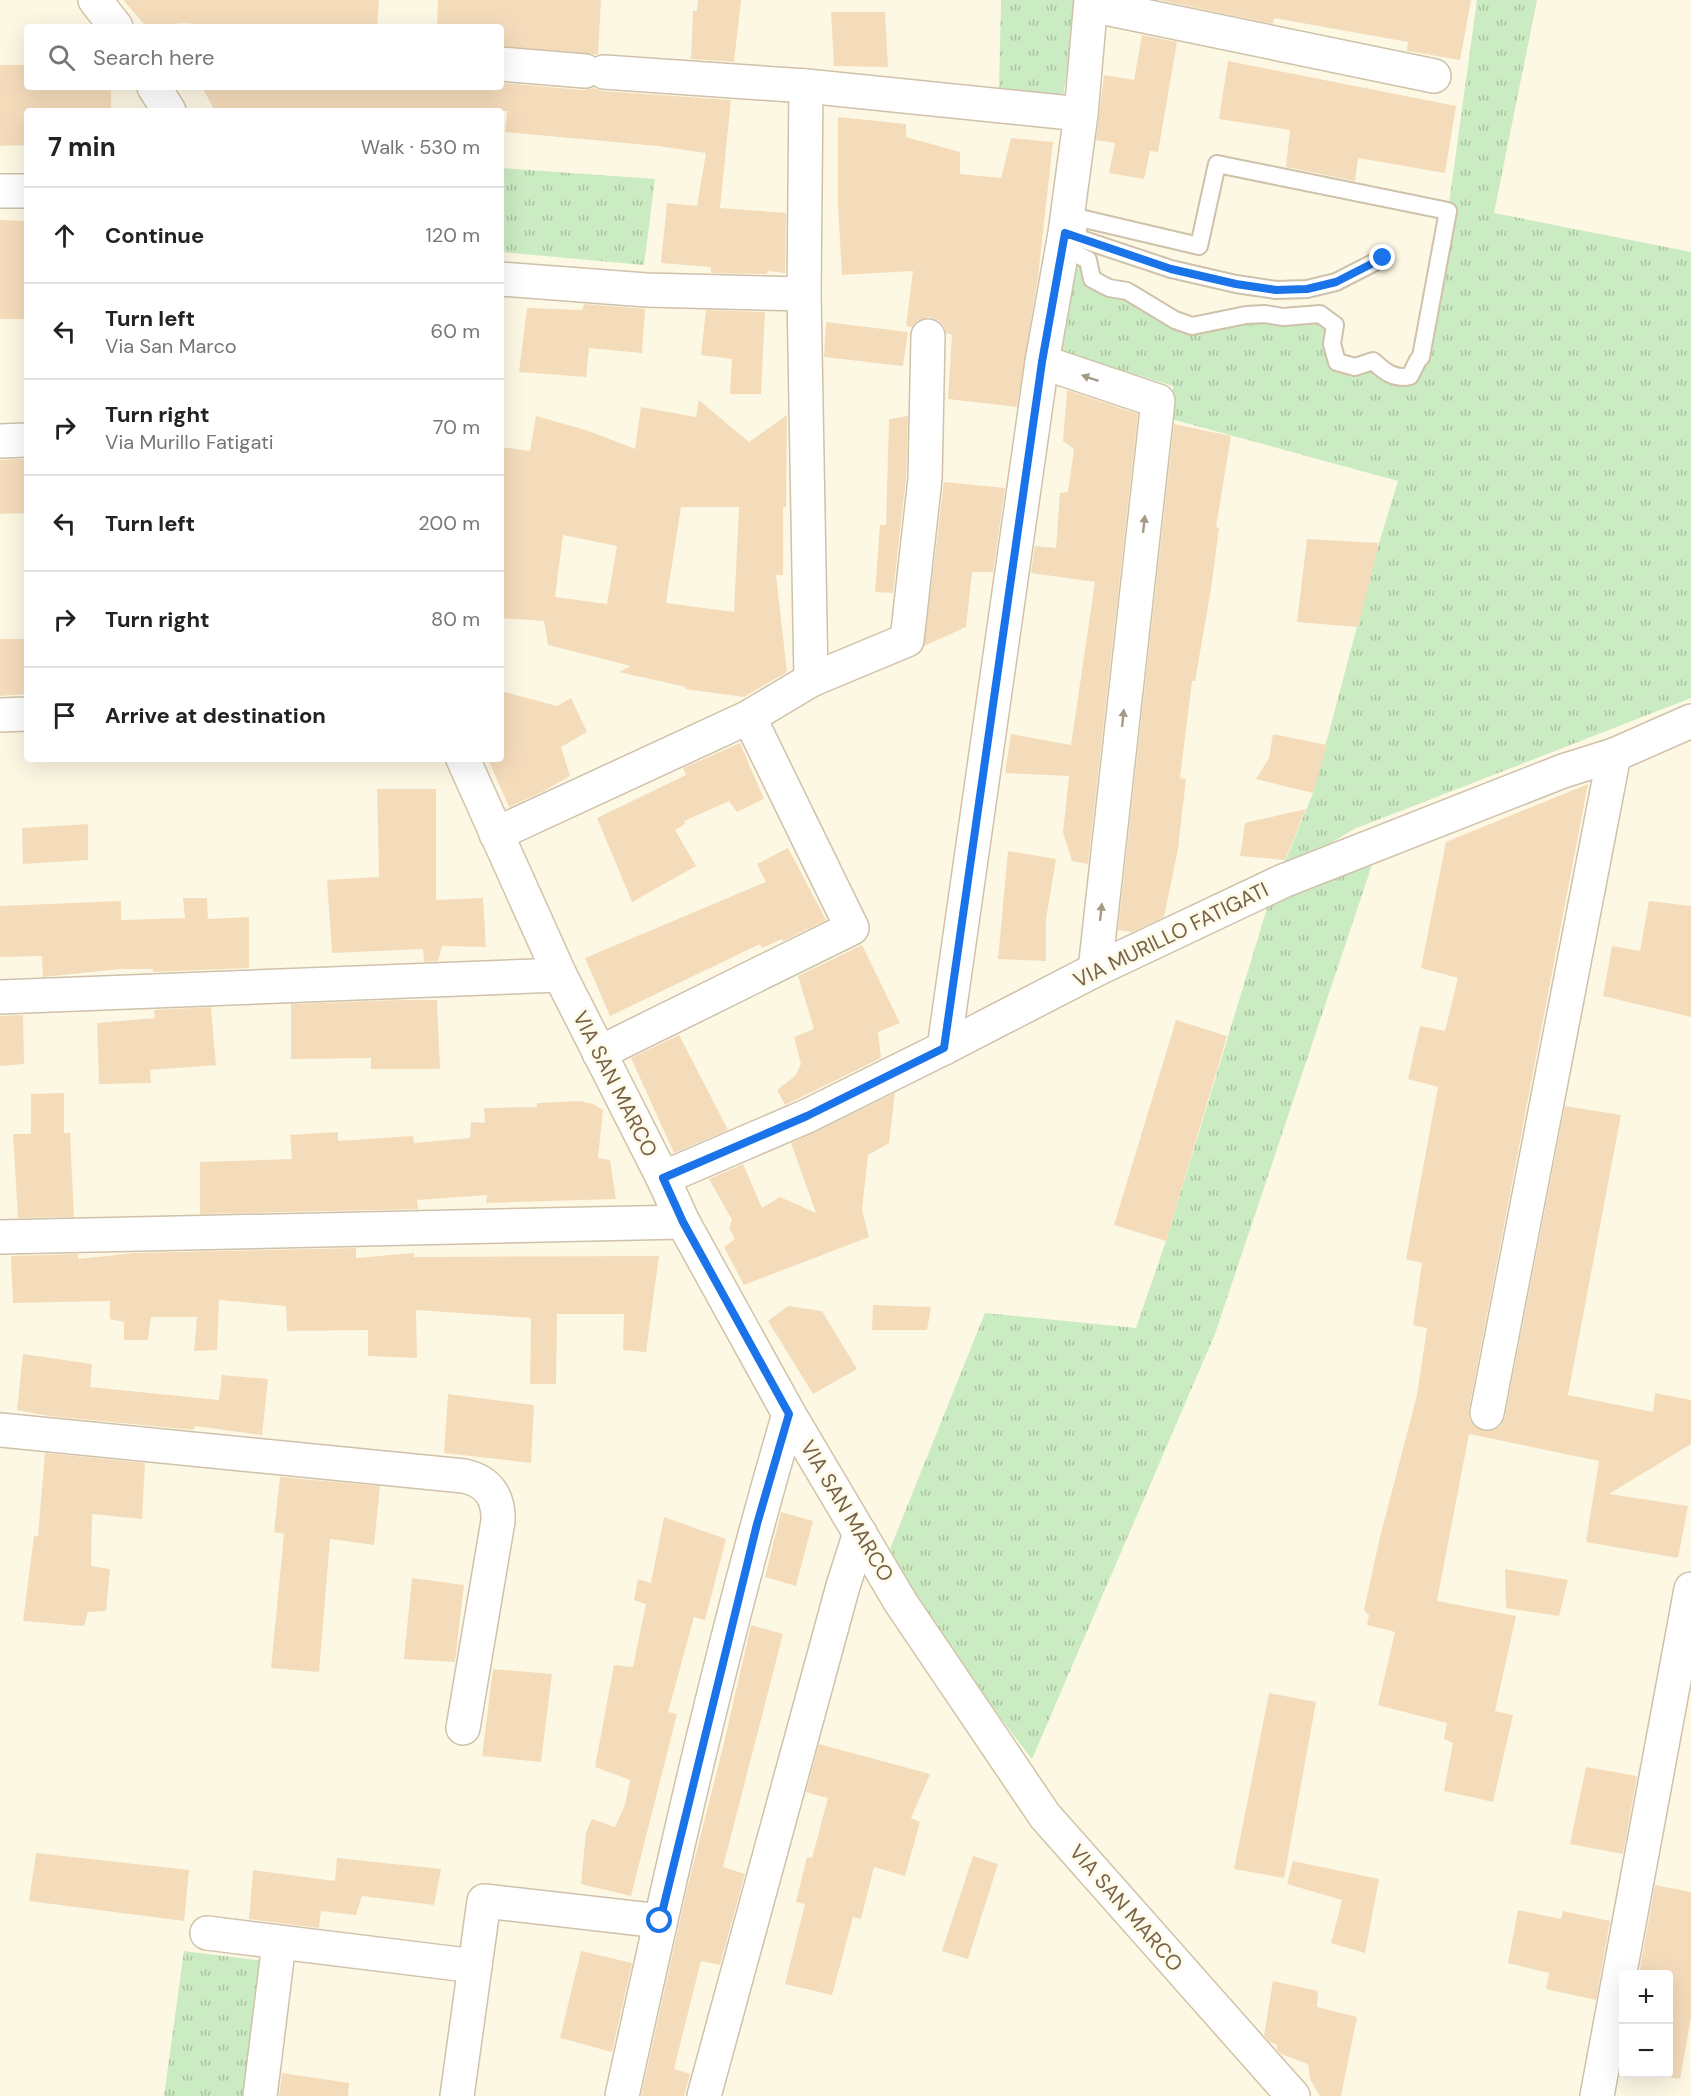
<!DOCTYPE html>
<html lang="en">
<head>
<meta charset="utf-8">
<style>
  body { margin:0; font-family:"DM Sans",sans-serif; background:#f2f2f2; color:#222 }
  .controls { position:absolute; right:18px; bottom:18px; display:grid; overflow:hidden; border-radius:6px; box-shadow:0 6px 24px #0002 }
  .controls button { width:54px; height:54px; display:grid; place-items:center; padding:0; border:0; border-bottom:2px solid #e0e0e0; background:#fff; color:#222; font:30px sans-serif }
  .stop { position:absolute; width:18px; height:18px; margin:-14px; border:4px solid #1a73e8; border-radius:50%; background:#fff }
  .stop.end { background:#1a73e8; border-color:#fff; box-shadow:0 2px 6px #0008 }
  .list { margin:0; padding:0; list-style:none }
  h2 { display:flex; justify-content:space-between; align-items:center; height:78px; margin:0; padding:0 24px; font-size:26px }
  h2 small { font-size:20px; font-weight:400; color:#767676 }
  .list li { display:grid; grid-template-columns:39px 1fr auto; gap:18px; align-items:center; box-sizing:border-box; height:96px; padding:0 24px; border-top:2px solid #e0e0e0 }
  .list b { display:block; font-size:22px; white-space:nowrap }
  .list p { margin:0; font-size:20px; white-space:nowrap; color:#767676 }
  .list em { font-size:20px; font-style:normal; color:#767676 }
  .icon { flex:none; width:33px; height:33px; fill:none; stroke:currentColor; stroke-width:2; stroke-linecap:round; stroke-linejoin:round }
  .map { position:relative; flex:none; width:1691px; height:2096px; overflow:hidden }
  .search { position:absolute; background:#fff; box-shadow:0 6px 24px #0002; left:24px; top:24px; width:480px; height:66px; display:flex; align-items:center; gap:15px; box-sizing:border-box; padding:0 21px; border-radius:6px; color:#767676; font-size:22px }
  .panel { position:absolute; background:#fff; box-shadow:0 6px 24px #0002; left:24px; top:108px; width:480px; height:654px; border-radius:6px }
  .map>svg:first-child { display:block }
</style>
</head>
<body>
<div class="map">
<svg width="1691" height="2096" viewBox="0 0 1691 2096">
  <defs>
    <pattern id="grass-tufts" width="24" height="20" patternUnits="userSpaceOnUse" patternTransform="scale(1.5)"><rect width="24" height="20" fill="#cbebc2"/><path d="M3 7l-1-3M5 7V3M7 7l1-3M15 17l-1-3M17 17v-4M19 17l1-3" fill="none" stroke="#aac2a0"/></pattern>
  </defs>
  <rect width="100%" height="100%" fill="#fdf8e4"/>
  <!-- grass -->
  <g fill="url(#grass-tufts)">
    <path d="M 1001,0 L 1077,0 L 1063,97 L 999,90 Z"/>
    <path d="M 1477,0 L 1537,0 L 1494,213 L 1691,252 L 1691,698 L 1354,829 L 1280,874 L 1313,793 L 1379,543 L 1398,481 L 1171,419 L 1173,386 L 1060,351 L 1074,253 L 1092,279 L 1175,320 L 1320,314 L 1335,325 L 1337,362 L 1410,376 L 1448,211 Z"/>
    <path d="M 501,168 L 655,179 L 644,265 L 501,252 Z"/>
    <path d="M 1372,865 L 1215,1334 L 1032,1759 C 979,1692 931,1624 890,1549 L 985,1313 L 1136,1328 L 1166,1241 L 1268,905 Z"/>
    <path d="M 184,1951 L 263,1961 L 244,2096 L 164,2096 Z"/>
  </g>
  <!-- building -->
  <g fill="#f4dcbb" fill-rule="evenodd">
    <path d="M 123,0 L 379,0 L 377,27 L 236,27 L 184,23 L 146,26 Z"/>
    <path d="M 438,0 L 601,0 L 598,55 L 501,46 L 501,27 L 437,27 Z"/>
    <path d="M 698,0 L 741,0 L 734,62 L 691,59 L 693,11 L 697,11 Z"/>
    <path d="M 1159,0 L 1471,0 L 1460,60 L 1407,51 L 1408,42 L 1274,18 L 1273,24 Z"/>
    <path d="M 831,12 L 885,12 L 888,67 L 834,66 Z"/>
    <path d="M 1142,35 L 1177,42 L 1158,152 L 1150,151 L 1144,179 L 1109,173 L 1115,143 L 1096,140 L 1104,75 L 1134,80 Z"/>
    <path d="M 1228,61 L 1456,106 L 1445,173 L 1358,158 L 1355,181 L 1286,167 L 1290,130 L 1219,119 Z"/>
    <path d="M 0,65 L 27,65 L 27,87 L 111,87 L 111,111 L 27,111 L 27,145 L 0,146 Z"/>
    <path d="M 501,83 L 583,90 L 594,88 L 603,91 L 731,100 L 720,208 L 786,213 L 785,273 L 768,271 L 767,274 L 711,273 L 711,267 L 661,263 L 667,203 L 697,206 L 706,153 L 658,146 L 505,132 L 507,111 L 215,111 L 202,87 L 501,87 Z"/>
    <path d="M 838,117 L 906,124 L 906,137 L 960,152 L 960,174 L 1001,178 L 1011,138 L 1053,142 L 1038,277 L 1017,407 L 948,399 L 952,335 L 946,333 L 944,326 L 938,320 L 929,317 L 918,320 L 912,327 L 906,326 L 913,271 L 842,275 L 838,206 Z"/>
    <path d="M 0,220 L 27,221 L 27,319 L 0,319 Z"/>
    <path d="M 584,304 L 645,309 L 642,353 L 589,348 L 586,377 L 519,372 L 527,308 L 582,310 Z"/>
    <path d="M 706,310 L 765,312 L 761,394 L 730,394 L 732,359 L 701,355 Z"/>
    <path d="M 826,322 L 908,332 L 903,366 L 824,357 Z"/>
    <path d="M 1067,390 L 1138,414 L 1088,864 L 1072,861 L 1063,832 L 1069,776 L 1005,773 L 1011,734 L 1071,745 L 1095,582 L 1031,573 L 1035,546 L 1056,548 L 1060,493 L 1068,492 L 1074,449 L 1063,441 Z"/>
    <path d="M 699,400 L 749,442 L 787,415 L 786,507 L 783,507 L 783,575 L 776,575 L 787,672 L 744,697 L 685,689 L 686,687 L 619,672 L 631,666 L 548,645 L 544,621 L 501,618 L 501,447 L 530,451 L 536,416 L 589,431 L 635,449 L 641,407 L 696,417 ZM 681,507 L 739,507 L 734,612 L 666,603 ZM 563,535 L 617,546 L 607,604 L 555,597 Z"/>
    <path d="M 908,416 L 906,478 L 893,593 L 875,592 L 880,525 L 886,525 L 889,419 Z"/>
    <path d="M 1174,424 L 1231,436 L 1216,527 L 1219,528 L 1211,589 L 1195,681 L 1192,681 L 1180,778 L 1186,779 L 1178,849 L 1164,917 L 1132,932 L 1118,930 Z"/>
    <path d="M 17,459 L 27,459 L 27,513 L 0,514 L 0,460 Z"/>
    <path d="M 944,482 L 1005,488 L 993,572 L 972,572 L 966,627 L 924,646 Z"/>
    <path d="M 1307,539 L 1379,543 L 1358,627 L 1297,622 Z"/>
    <path d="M 0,639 L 27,639 L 27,694 L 0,696 Z"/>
    <path d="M 501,691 L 557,706 L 571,698 L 587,732 L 561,747 L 570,776 L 544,791 L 509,807 L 488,759 L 501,759 Z"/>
    <path d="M 1273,734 L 1327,745 L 1313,793 L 1256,779 L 1269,758 Z"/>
    <path d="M 740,743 L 764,799 L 737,812 L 729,801 L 684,821 L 685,824 L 675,830 L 696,866 L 632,902 L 597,818 L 686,775 L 683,768 Z"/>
    <path d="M 1588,784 L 1469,1409 L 1469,1419 L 1475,1427 L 1484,1431 L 1494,1430 L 1501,1426 L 1505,1417 L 1565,1106 L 1621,1115 L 1568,1395 L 1653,1412 L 1655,1393 L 1691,1400 L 1691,1444 L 1609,1494 L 1688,1506 L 1678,1558 L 1586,1542 L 1599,1461 L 1469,1434 L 1437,1601 L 1516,1616 L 1495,1711 L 1513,1715 L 1493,1802 L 1444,1791 L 1453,1743 L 1444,1739 L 1447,1723 L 1378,1705 L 1395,1632 L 1367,1625 L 1369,1615 L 1364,1610 L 1380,1537 L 1417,1395 L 1427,1328 L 1413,1325 L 1422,1263 L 1406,1259 L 1438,1087 L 1408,1079 L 1420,1026 L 1445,1031 L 1458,978 L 1421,968 L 1446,842 Z"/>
    <path d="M 377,789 L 436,789 L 436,900 L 483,898 L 486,947 L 442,946 L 438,961 L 424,962 L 423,949 L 332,953 L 327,880 L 379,877 Z"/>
    <path d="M 1306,809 L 1285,860 L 1240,856 L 1245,823 Z"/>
    <path d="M 88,824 L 88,860 L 23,864 L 22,828 Z"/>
    <path d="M 788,848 L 826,920 L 783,941 L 782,939 L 762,948 L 760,944 L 610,1016 L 585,958 L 766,882 L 757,864 Z"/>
    <path d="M 1008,851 L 1056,859 L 1046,919 L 1046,961 L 998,959 Z"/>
    <path d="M 183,898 L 207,898 L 208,919 L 249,917 L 249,968 L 153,972 L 153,969 L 121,969 L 43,977 L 42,956 L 0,957 L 0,906 L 121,901 L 121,920 L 185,918 Z"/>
    <path d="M 1649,901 L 1691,906 L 1691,1017 L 1603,996 L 1612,946 L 1640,951 Z"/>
    <path d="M 862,945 L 900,1023 L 878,1032 L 881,1058 L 785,1105 L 777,1090 L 795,1076 L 801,1064 L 794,1037 L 814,1029 L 798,976 Z"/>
    <path d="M 401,1000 L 437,1000 L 440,1069 L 371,1069 L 371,1058 L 291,1059 L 291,1004 Z"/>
    <path d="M 211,1007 L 216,1065 L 150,1070 L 151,1083 L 99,1084 L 97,1023 L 155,1018 L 154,1010 Z"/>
    <path d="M 23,1015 L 24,1064 L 0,1066 L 0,1016 Z"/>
    <path d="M 1176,1020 L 1227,1036 L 1166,1241 L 1114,1225 Z"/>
    <path d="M 679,1035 L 728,1130 L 674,1153 L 631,1058 Z"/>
    <path d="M 64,1093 L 64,1133 L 70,1133 L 74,1217 L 18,1218 L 13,1134 L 31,1134 L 31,1094 Z"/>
    <path d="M 895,1093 L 889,1143 L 868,1155 L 862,1210 L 869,1237 L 744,1285 L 724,1247 L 735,1239 L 729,1228 L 732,1220 L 709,1179 L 743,1164 L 762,1208 L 780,1197 L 816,1213 L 791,1143 Z"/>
    <path d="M 580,1101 L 593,1104 L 603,1110 L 598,1158 L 610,1160 L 616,1199 L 486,1203 L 487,1195 L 417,1200 L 418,1209 L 200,1214 L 200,1162 L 292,1159 L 290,1135 L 338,1132 L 338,1141 L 413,1136 L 414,1143 L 470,1138 L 471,1122 L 485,1123 L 484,1108 L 537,1107 L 537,1103 Z"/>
    <path d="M 356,1248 L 356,1258 L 414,1253 L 414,1257 L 659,1256 L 646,1352 L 623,1350 L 624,1314 L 557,1314 L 556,1384 L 530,1384 L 531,1318 L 416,1310 L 417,1358 L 368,1356 L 368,1330 L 287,1331 L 286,1306 L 219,1300 L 217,1350 L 194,1351 L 197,1317 L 151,1317 L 148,1340 L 124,1340 L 124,1322 L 110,1319 L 110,1301 L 13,1303 L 11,1256 L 78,1254 L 78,1259 L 135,1253 Z"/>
    <path d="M 873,1305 L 931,1307 L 927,1330 L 872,1330 Z"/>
    <path d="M 788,1306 L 822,1311 L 857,1369 L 813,1394 L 768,1321 Z"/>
    <path d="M 23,1354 L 92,1364 L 90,1387 L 219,1400 L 222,1375 L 268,1379 L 262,1435 L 195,1426 L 194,1430 L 49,1416 L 17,1410 Z"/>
    <path d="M 448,1394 L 534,1405 L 531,1463 L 444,1453 Z"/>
    <path d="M 45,1453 L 145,1463 L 142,1519 L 92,1514 L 91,1566 L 110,1569 L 106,1611 L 88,1612 L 84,1626 L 23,1621 L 34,1536 L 38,1536 Z"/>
    <path d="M 280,1477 L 380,1486 L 374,1545 L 330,1539 L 319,1672 L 271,1668 L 284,1534 L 274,1532 Z"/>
    <path d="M 781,1512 L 813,1521 L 796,1586 L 765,1577 Z"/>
    <path d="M 664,1517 L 726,1539 L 705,1620 L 694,1617 L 668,1712 L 677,1714 L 631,1896 L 581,1884 L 586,1832 L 592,1819 L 615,1827 L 625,1805 L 630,1780 L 595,1767 L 614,1665 L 633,1667 L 646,1604 L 634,1600 L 638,1579 L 651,1583 Z"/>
    <path d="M 1505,1569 L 1568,1580 L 1559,1616 L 1506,1608 Z"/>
    <path d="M 412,1578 L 464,1585 L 455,1662 L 404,1659 Z"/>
    <path d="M 751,1625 L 783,1634 L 723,1867 L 745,1874 L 720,1965 L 701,1961 L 674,2069 L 690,2074 L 684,2096 L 641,2096 L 686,1893 L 724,1743 Z"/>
    <path d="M 493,1669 L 552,1674 L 541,1762 L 482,1756 Z"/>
    <path d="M 1269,1693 L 1316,1702 L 1284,1878 L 1234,1869 Z"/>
    <path d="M 819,1744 L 930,1774 L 911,1818 L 920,1822 L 905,1876 L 874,1867 L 861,1919 L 853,1917 L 832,1995 L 785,1984 L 805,1904 L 796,1902 L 807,1857 L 812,1858 L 828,1798 L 806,1792 Z"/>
    <path d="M 1586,1767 L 1637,1776 L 1623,1854 L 1570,1844 Z"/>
    <path d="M 36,1853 L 189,1870 L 184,1921 L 29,1901 Z"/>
    <path d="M 973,1856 L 998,1864 L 968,1959 L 942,1951 Z"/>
    <path d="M 337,1858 L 441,1869 L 434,1905 L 362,1896 L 356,1915 L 321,1911 L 319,1928 L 249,1919 L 253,1870 L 335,1881 Z"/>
    <path d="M 1293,1861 L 1379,1879 L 1365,1953 L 1331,1943 L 1342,1900 L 1287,1884 Z"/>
    <path d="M 1655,1885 L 1691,1892 L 1691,2018 L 1680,2079 L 1668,2077 L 1668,1974 L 1639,1974 Z"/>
    <path d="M 1518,1910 L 1561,1919 L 1563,1911 L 1610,1921 L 1596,2000 L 1546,1989 L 1549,1973 L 1508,1963 Z"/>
    <path d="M 581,1951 L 632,1963 L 612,2052 L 560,2038 Z"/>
    <path d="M 1273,1981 L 1318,1991 L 1317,2007 L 1357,2017 L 1341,2096 L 1320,2096 L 1310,2079 L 1308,2064 L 1281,2054 L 1277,2050 L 1277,2045 L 1270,2042 L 1264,2035 Z"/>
    <path d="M 282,2073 L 349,2083 L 348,2096 L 279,2096 Z"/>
  </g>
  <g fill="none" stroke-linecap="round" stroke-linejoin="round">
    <!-- service casing -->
    <g stroke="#cfc1aa" stroke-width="20">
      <g id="service">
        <path d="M 1217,164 L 1448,211 L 1421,357 L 1418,360 L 1410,376 C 1394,380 1384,371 1373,361 L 1355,367 L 1337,362 L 1332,344 L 1335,325 L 1320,314 L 1283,317 L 1265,314 L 1246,315 L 1192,326 L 1175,320 L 1127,291 L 1109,288 L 1092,279 L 1088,260 L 1074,253 L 1080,218 L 1199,246 Z"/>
        <path d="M 1066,234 L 1171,269 L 1236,284 L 1276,290 L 1307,289 L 1336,282 L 1383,258"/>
      </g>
    </g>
    <!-- minor casing -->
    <g stroke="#cfc1aa" stroke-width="36">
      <g id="minor">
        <path d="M 1091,5 L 1434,76"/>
        <path d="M 501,64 L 585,71"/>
        <path d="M 604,72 L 806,86 L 1081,114 L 1091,0"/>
        <path d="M 0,191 L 27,191"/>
        <path d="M 501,279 L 646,290 L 804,294"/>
        <path d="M 1042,362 L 1158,401 L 1095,970"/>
        <path d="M 0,441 L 27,440"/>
        <path d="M 811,680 L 907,640 L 925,479 L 928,336"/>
        <path d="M 0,715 L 27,714"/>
        <path d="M 496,834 L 749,717"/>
        <path d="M 0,997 L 560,975"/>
        <path d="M 944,1048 L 1042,362 L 1065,233 L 1081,114"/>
        <path d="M 599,1053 L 852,928 L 749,717 L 811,680 L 804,294 L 806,86"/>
        <path d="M 663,1178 L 807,1116 L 944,1048 L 1095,970 L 1283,881 L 1563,771 L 1614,755 L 1691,721"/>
        <path d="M 0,1237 L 683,1222"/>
        <path d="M 1487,1413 L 1614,755"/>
        <path d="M 0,1430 L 464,1476 C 488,1481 499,1497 498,1521 L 463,1728"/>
        <path d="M 207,1933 L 475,1966"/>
        <path d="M 260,2096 L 279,1943"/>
        <path d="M 457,2096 L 484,1901 L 660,1921"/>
        <path d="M 622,2096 C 672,1867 723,1638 789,1414"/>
        <path d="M 704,2096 L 843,1586 L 860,1533"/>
        <path d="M 1597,2096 L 1691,1589"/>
      </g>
    </g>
    <!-- secondary casing -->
    <g stroke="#d2c3a7" stroke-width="36">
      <g id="secondary">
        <path d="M 95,0 L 116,27"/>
        <path d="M 154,87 L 169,111"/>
        <path d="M 463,759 L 560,975 L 663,1178 L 683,1222 L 789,1414 L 901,1603 L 1045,1816 L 1293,2096"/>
      </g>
    </g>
    <!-- service -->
    <use href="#service" stroke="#fff" stroke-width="16"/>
    <!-- minor -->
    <use href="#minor" stroke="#fff" stroke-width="33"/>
    <!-- secondary -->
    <use href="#secondary" stroke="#fff" stroke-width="33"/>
  </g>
  <!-- one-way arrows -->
  <defs><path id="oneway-solid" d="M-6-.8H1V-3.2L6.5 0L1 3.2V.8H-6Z" transform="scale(1.5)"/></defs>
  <g fill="#a79988">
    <use href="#oneway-solid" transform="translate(1090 378) rotate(-161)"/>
    <use href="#oneway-solid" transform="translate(1144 524) rotate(-84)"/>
    <use href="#oneway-solid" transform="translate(1123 718) rotate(-84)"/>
    <use href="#oneway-solid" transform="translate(1101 912) rotate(-84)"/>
  </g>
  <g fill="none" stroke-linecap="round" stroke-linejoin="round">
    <!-- route -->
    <path stroke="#1a73e8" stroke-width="8" d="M 660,1921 L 757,1524 L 789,1414 L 683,1222 L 663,1178 L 807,1116 L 944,1048 L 1042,362 L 1065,233 L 1171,269 L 1236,284 L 1276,290 L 1307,289 L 1336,282 L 1383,258"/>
  </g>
  <g text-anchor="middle" stroke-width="6" stroke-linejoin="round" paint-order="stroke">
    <!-- street labels -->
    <g font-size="21" fill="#776248" stroke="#fffbeb">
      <text transform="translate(1171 935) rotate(-26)" y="7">VIA MURILLO FATIGATI</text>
      <text transform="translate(615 1084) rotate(63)" y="7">VIA SAN MARCO</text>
      <text transform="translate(847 1511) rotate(59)" y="7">VIA SAN MARCO</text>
      <text transform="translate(1126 1908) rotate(49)" y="7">VIA SAN MARCO</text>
    </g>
  </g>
</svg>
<div class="controls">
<button>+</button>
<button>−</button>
</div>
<div class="stop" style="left:660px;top:1921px"></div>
<div class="stop end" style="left:1383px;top:258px"></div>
<div class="search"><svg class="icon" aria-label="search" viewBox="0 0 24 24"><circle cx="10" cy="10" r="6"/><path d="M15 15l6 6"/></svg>Search here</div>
<section class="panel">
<h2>7 min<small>Walk · 530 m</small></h2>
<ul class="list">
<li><svg class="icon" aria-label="ahead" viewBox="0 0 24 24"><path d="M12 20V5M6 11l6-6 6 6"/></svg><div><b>Continue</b></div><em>120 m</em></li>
<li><svg class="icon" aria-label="left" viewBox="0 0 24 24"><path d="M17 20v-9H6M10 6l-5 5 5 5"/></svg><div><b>Turn left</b><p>Via San Marco</p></div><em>60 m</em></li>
<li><svg class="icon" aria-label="right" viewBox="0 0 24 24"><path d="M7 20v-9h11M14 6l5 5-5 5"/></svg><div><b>Turn right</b><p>Via Murillo Fatigati</p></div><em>70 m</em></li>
<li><svg class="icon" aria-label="left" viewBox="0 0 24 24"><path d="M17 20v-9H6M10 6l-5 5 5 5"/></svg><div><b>Turn left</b></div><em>200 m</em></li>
<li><svg class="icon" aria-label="right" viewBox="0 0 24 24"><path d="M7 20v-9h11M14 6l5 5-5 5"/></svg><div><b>Turn right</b></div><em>80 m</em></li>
<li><svg class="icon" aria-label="arrive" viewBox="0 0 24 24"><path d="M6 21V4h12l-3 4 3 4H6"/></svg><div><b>Arrive at destination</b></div></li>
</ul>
</section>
</div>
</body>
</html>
